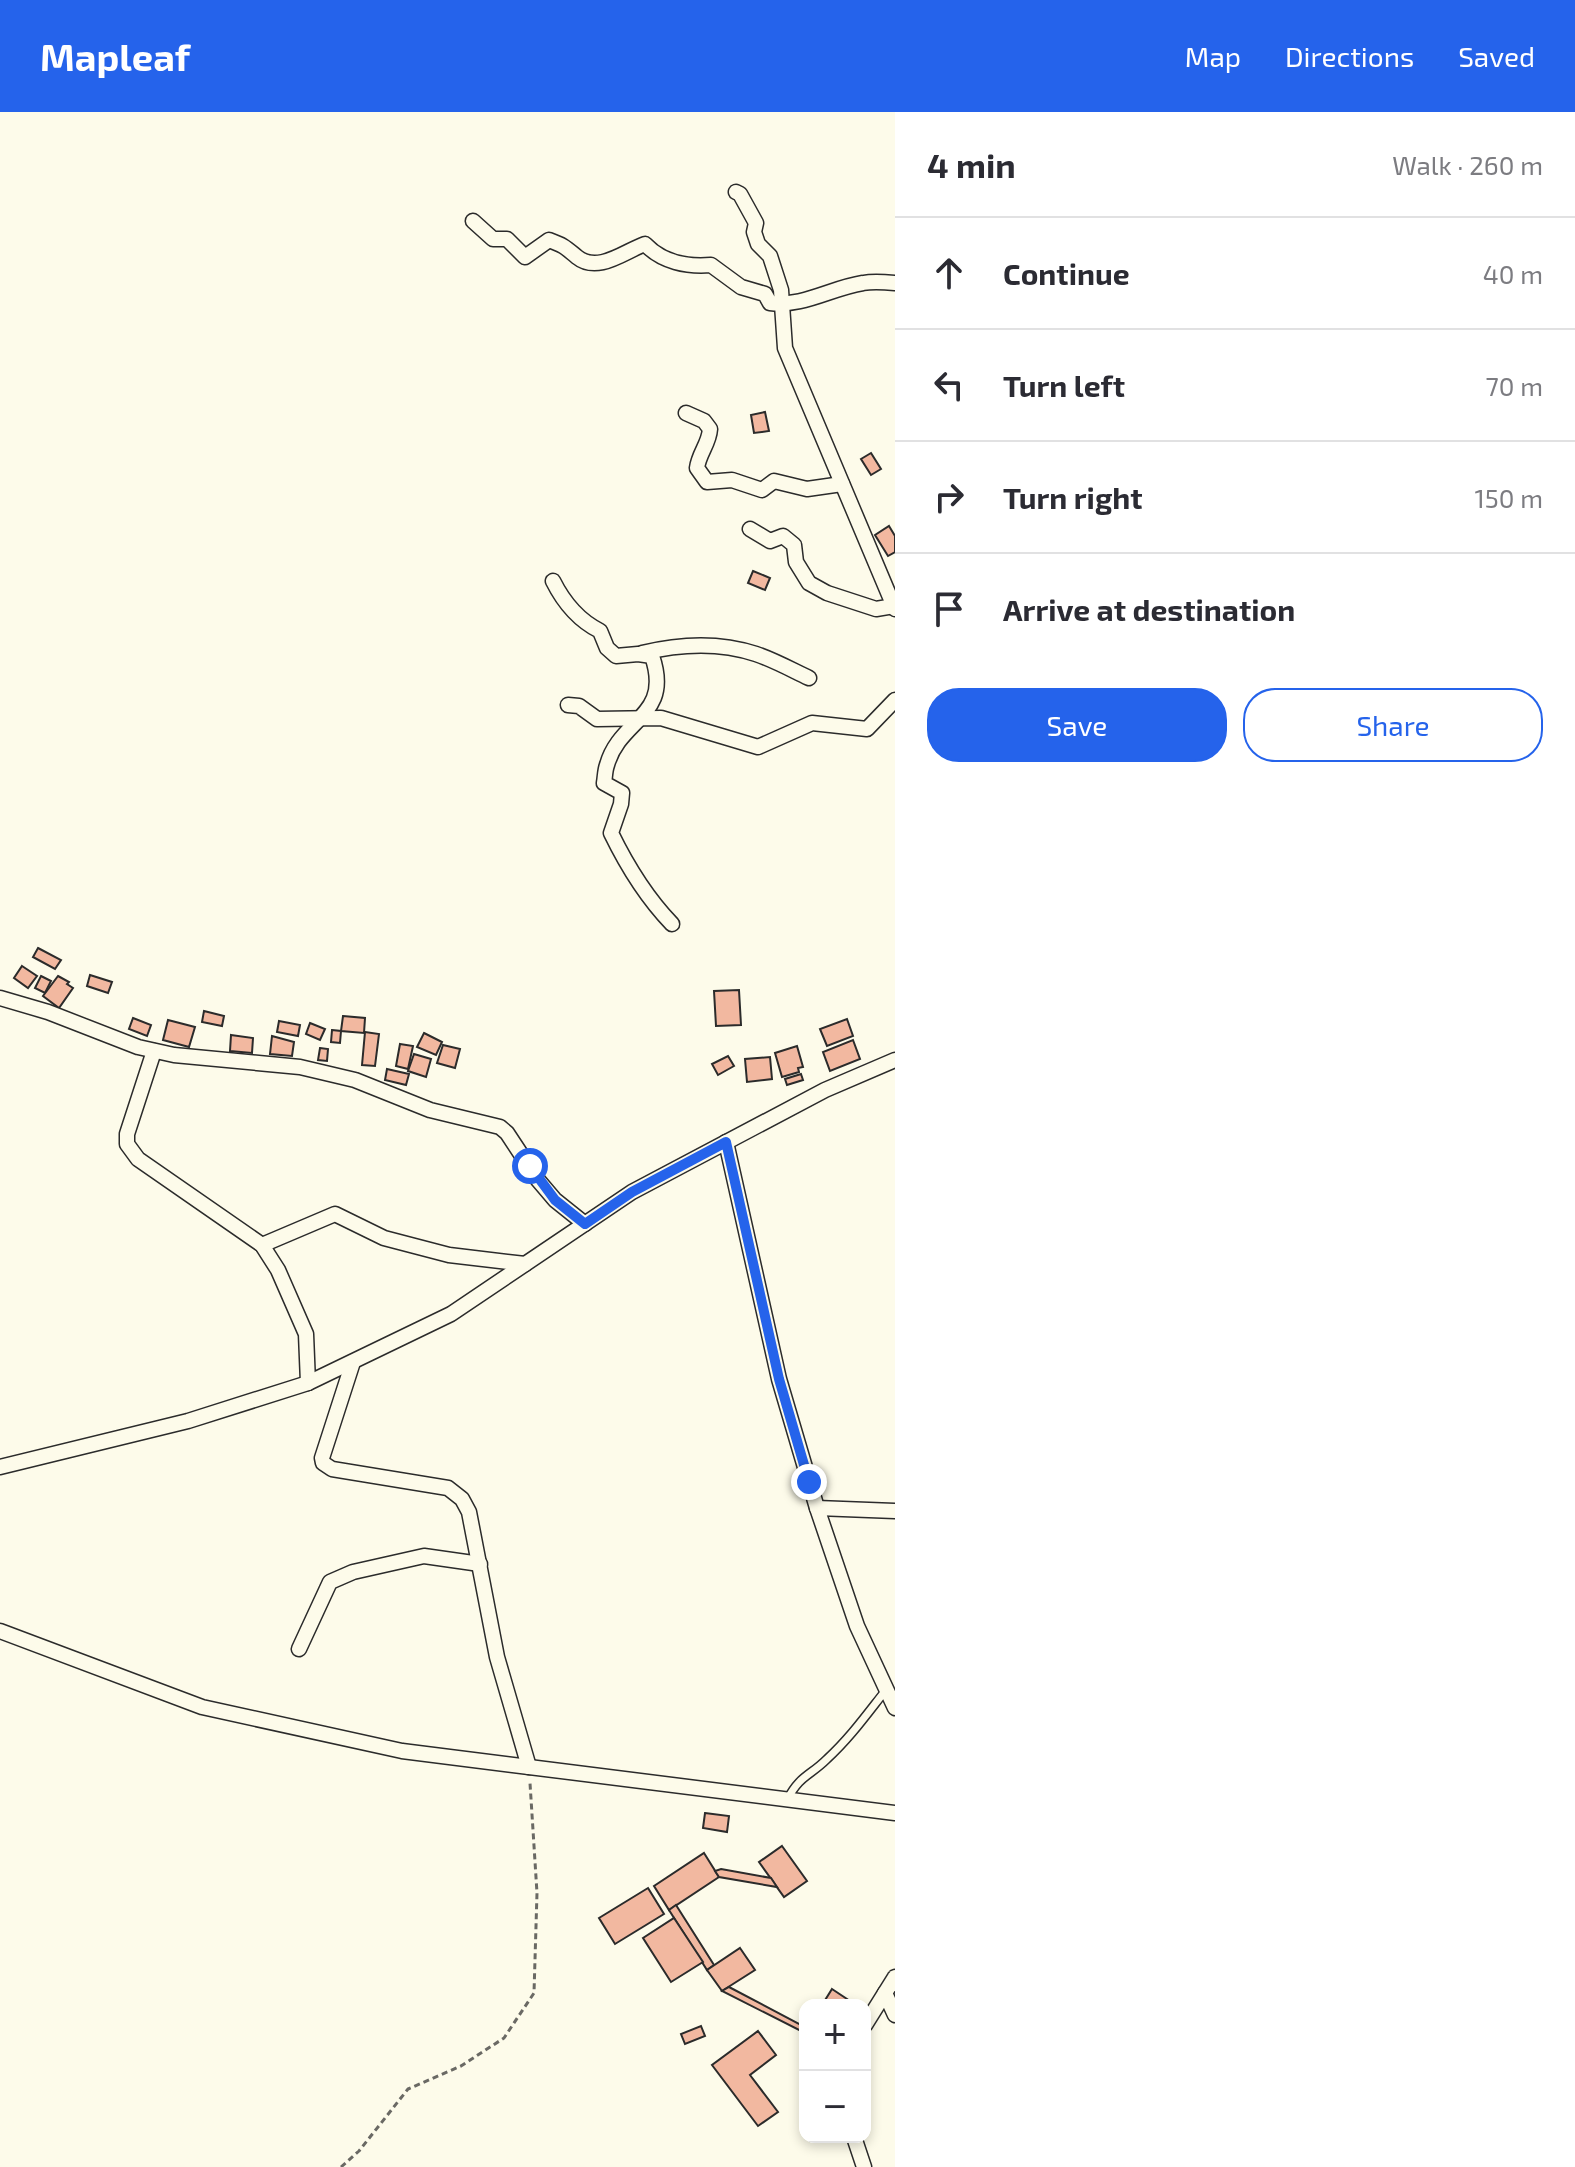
<!DOCTYPE html>
<html lang="en">
<head>
<meta charset="utf-8">
<style>
  body { margin:0; font-family:"Exo 2",sans-serif; background:#f2f2f3; color:#2b2b33 }
  .controls { position:absolute; right:24px; bottom:24px; display:grid; overflow:hidden; border-radius:16px; box-shadow:0 4px 12px #0003 }
  .controls button { width:72px; height:72px; display:grid; place-items:center; padding:0; border:0; border-bottom:2px solid #e1e1e2; background:#fff; color:#2b2b33; font:40px sans-serif }
  .stop { position:absolute; width:24px; height:24px; margin:-18px; border:6px solid #2563eb; border-radius:50%; background:#fff }
  .stop.end { background:#2563eb; border-color:#fff; box-shadow:0 2px 8px #0008 }
  .list { margin:0; padding:0; list-style:none }
  h2 { display:flex; justify-content:space-between; align-items:center; height:104px; margin:0; padding:0 32px; font-size:34px }
  h2 small { font-size:26px; font-weight:400; color:#7c7c81 }
  .list li { display:grid; grid-template-columns:52px 1fr auto; gap:24px; align-items:center; box-sizing:border-box; height:112px; padding:0 32px; border-top:2px solid #e1e1e2 }
  .list b { display:block; font-size:30px; white-space:nowrap }
  .list em { font-size:26px; font-style:normal; color:#7c7c81 }
  .actions { display:flex; gap:16px; padding:24px 32px }
  .actions a { flex:1; padding:18px 0; border:2px solid #2563eb; border-radius:32px; text-align:center; font-size:28px; color:#2563eb }
  .actions .main { background:#2563eb; color:#fff }
  .icon { flex:none; width:44px; height:44px; fill:none; stroke:currentColor; stroke-width:2; stroke-linecap:round; stroke-linejoin:round }
  .map { position:relative; flex:none; width:895px; height:2055px; overflow:hidden }
  header { display:flex; align-items:center; gap:48px; box-sizing:border-box; height:112px; padding:0 40px; background:#2563eb; color:#fff }
  header strong { font-size:38px }
  nav { display:flex; gap:44px; margin-inline-start:auto; font-size:28px }
  main { display:flex }
  aside { flex:1; background:#fff }
  .map>svg:first-child { display:block }
</style>
</head>
<body>
<header>
<strong>Mapleaf</strong>
<nav><a>Map</a><a>Directions</a><a>Saved</a></nav>
</header>
<main>
<div class="map">
<svg width="895" height="2055" viewBox="0 0 895 2055">
  <rect width="100%" height="100%" fill="#fdfbea"/>
  <!-- building -->
  <g fill="#f2b8a0" stroke="#2b2b2b" stroke-width="2">
    <path d="M 765,300 L 769,319 L 754,321 L 751,303 Z"/>
    <path d="M 871,341 L 881,357 L 871,363 L 861,347 Z"/>
    <path d="M 889,414 L 895,424 L 895,440 L 888,444 L 875,423 Z"/>
    <path d="M 753,459 L 770,466 L 765,478 L 748,471 Z"/>
    <path d="M 38,836 L 61,848 L 55,857 L 33,845 Z"/>
    <path d="M 22,854 L 37,864 L 28,876 L 14,866 Z"/>
    <path d="M 90,863 L 112,870 L 108,881 L 87,874 Z"/>
    <path d="M 41,864 L 51,869 L 45,881 L 35,876 Z"/>
    <path d="M 58,864 L 69,870 L 67,872 L 73,876 L 59,896 L 43,884 Z"/>
    <path d="M 739,878 L 741,913 L 716,914 L 714,879 Z"/>
    <path d="M 204,899 L 224,904 L 222,914 L 202,910 Z"/>
    <path d="M 343,904 L 365,906 L 364,921 L 341,919 Z"/>
    <path d="M 133,906 L 151,913 L 147,924 L 129,917 Z"/>
    <path d="M 847,907 L 853,924 L 827,934 L 820,917 Z"/>
    <path d="M 168,908 L 195,915 L 189,935 L 163,928 Z"/>
    <path d="M 279,909 L 300,913 L 298,924 L 277,920 Z"/>
    <path d="M 310,911 L 325,917 L 320,928 L 306,922 Z"/>
    <path d="M 332,918 L 341,919 L 340,931 L 331,930 Z"/>
    <path d="M 365,920 L 379,922 L 375,954 L 362,953 Z"/>
    <path d="M 424,921 L 442,930 L 436,943 L 417,935 Z"/>
    <path d="M 231,923 L 253,926 L 252,941 L 230,939 Z"/>
    <path d="M 272,924 L 294,930 L 292,944 L 270,942 Z"/>
    <path d="M 853,928 L 860,947 L 830,959 L 823,940 Z"/>
    <path d="M 400,932 L 413,934 L 408,957 L 396,954 Z"/>
    <path d="M 443,933 L 460,937 L 455,956 L 437,951 Z"/>
    <path d="M 797,934 L 803,955 L 798,956 L 799,960 L 782,965 L 775,941 Z"/>
    <path d="M 320,936 L 328,937 L 327,949 L 318,948 Z"/>
    <path d="M 414,942 L 431,947 L 426,965 L 408,959 Z"/>
    <path d="M 728,944 L 734,954 L 718,963 L 712,952 Z"/>
    <path d="M 770,945 L 772,967 L 747,970 L 745,947 Z"/>
    <path d="M 387,957 L 409,962 L 406,973 L 385,968 Z"/>
    <path d="M 801,962 L 803,968 L 787,973 L 785,967 Z"/>
    <path d="M 705,1701 L 729,1704 L 727,1720 L 703,1716 Z"/>
    <path d="M 782,1734 L 807,1769 L 784,1785 L 759,1750 Z"/>
    <path d="M 704,1741 L 719,1765 L 669,1798 L 654,1774 Z"/>
    <path d="M 721,1757 L 771,1766 L 777,1775 L 719,1765 L 715,1759 Z"/>
    <path d="M 648,1776 L 664,1802 L 615,1832 L 599,1806 Z"/>
    <path d="M 676,1793 L 714,1853 L 707,1858 L 669,1798 Z"/>
    <path d="M 674,1806 L 703,1850 L 671,1870 L 643,1826 Z"/>
    <path d="M 740,1836 L 755,1858 L 722,1879 L 707,1858 Z"/>
    <path d="M 729,1875 L 805,1915 L 805,1921 L 722,1879 Z"/>
    <path d="M 832,1877 L 856,1893 L 822,1893 Z"/>
    <path d="M 701,1914 L 705,1924 L 685,1932 L 681,1922 Z"/>
    <path d="M 758,1919 L 776,1943 L 750,1963 L 778,2000 L 758,2014 L 712,1953 Z"/>
  </g>
  <g fill="none" stroke-linecap="round" stroke-linejoin="round">
    <!-- lane casing -->
    <g stroke="#2b2b2b" stroke-width="10">
      <path id="lane" d="M 787,1688 C 800,1663 810,1664 827,1647 C 850,1626 867,1602 886,1578"/>
    </g>
    <!-- street casing -->
    <g stroke="#2b2b2b" stroke-width="17">
      <g id="street">
        <path d="M 736,80 L 740,82 L 756,111 L 754,120 L 758,132 L 770,144 L 781,178 L 785,236 L 895,497"/>
        <path d="M 473,109 L 493,127 L 507,127 L 525,145 L 549,128 C 565,134 565,135 577,145 C 598,162 625,139 645,132 C 662,150 687,155 711,153 L 741,175 L 765,182 L 770,191 C 803,195 831,176 863,171 C 873,169 885,170 895,171"/>
        <path d="M 686,301 L 704,309 L 710,317 C 709,332 699,341 697,356 L 707,370 L 732,368 L 762,378 L 774,369 L 807,377 L 842,372"/>
        <path d="M 750,417 L 770,429 L 783,424 L 794,433 L 796,450 L 809,471 L 827,481 L 876,497 L 894,494"/>
        <path d="M 553,469 C 564,491 578,508 600,519 L 607,536 L 616,544 L 638,542 L 652,544 C 673,605 620,606 607,653 C 605,658 605,665 604,671 L 622,681 L 621,692 L 611,721 C 628,756 646,785 672,812"/>
        <path d="M 642,541 C 679,532 720,530 756,542 C 774,548 792,558 809,566"/>
        <path d="M 568,593 L 579,594 L 597,607 L 661,606 L 758,635 L 812,611 L 867,617 L 895,588"/>
        <path d="M 0,886 L 48,900 L 138,935 L 174,943 L 300,955 L 355,968 L 430,998 L 500,1015 L 507,1021 L 538,1068 L 555,1088 L 585,1112"/>
        <path d="M 154,939 L 127,1022 L 127,1032 L 138,1047 L 262,1133 L 278,1158 L 306,1222 L 308,1271"/>
        <path d="M 726,1030 L 779,1267 L 817,1396 L 857,1514 L 895,1596"/>
        <path d="M 262,1133 L 335,1102 L 384,1126 L 449,1143 L 525,1152"/>
        <path d="M 353,1250 L 322,1346 L 323,1351 L 332,1357 L 448,1376 L 462,1387 L 469,1400 L 497,1545 L 529,1655"/>
        <path d="M 0,1355 L 188,1309 L 308,1271 L 451,1202 L 632,1080 L 825,978 L 895,948"/>
        <path d="M 817,1396 L 895,1399"/>
        <path d="M 0,1519 L 202,1595 L 402,1639 L 895,1701"/>
        <path d="M 299,1537 L 330,1470 L 353,1460 L 424,1444 L 480,1452"/>
        <path d="M 885,1881 L 895,1903"/>
        <path d="M 865,1913 L 895,1865"/>
        <path d="M 854,2025 L 864,2055"/>
      </g>
    </g>
    <!-- path -->
    <path stroke="#6a6964" stroke-width="3" stroke-dasharray="6 4" stroke-linecap="butt" d="M 341,2055 L 359,2039 L 408,1977 L 461,1954 L 504,1926 L 534,1881 L 537,1781 L 530,1671"/>
    <!-- lane -->
    <use href="#lane" stroke="#fdfbea" stroke-width="7"/>
    <!-- street -->
    <use href="#street" stroke="#fdfbea" stroke-width="14"/>
  </g>
  <g fill="none" stroke-linecap="round" stroke-linejoin="round">
    <!-- route -->
    <path stroke="#2563eb" stroke-width="10" d="M 530,1054 L 555,1088 L 585,1112 L 632,1080 L 726,1030 L 779,1267 L 809,1370"/>
  </g>
</svg>
<div class="controls">
<button>+</button>
<button>−</button>
</div>
<div class="stop" style="left:530px;top:1054px"></div>
<div class="stop end" style="left:809px;top:1370px"></div>
</div>
<aside>
<h2>4 min<small>Walk · 260 m</small></h2>
<ul class="list">
<li><svg class="icon" aria-label="ahead" viewBox="0 0 24 24"><path d="M12 20V5M6 11l6-6 6 6"/></svg><div><b>Continue</b></div><em>40 m</em></li>
<li><svg class="icon" aria-label="left" viewBox="0 0 24 24"><path d="M17 20v-9H6M10 6l-5 5 5 5"/></svg><div><b>Turn left</b></div><em>70 m</em></li>
<li><svg class="icon" aria-label="right" viewBox="0 0 24 24"><path d="M7 20v-9h11M14 6l5 5-5 5"/></svg><div><b>Turn right</b></div><em>150 m</em></li>
<li><svg class="icon" aria-label="arrive" viewBox="0 0 24 24"><path d="M6 21V4h12l-3 4 3 4H6"/></svg><div><b>Arrive at destination</b></div></li>
</ul>
<div class="actions"><a class="main">Save</a><a>Share</a></div>
</aside>
</main>
</body>
</html>
